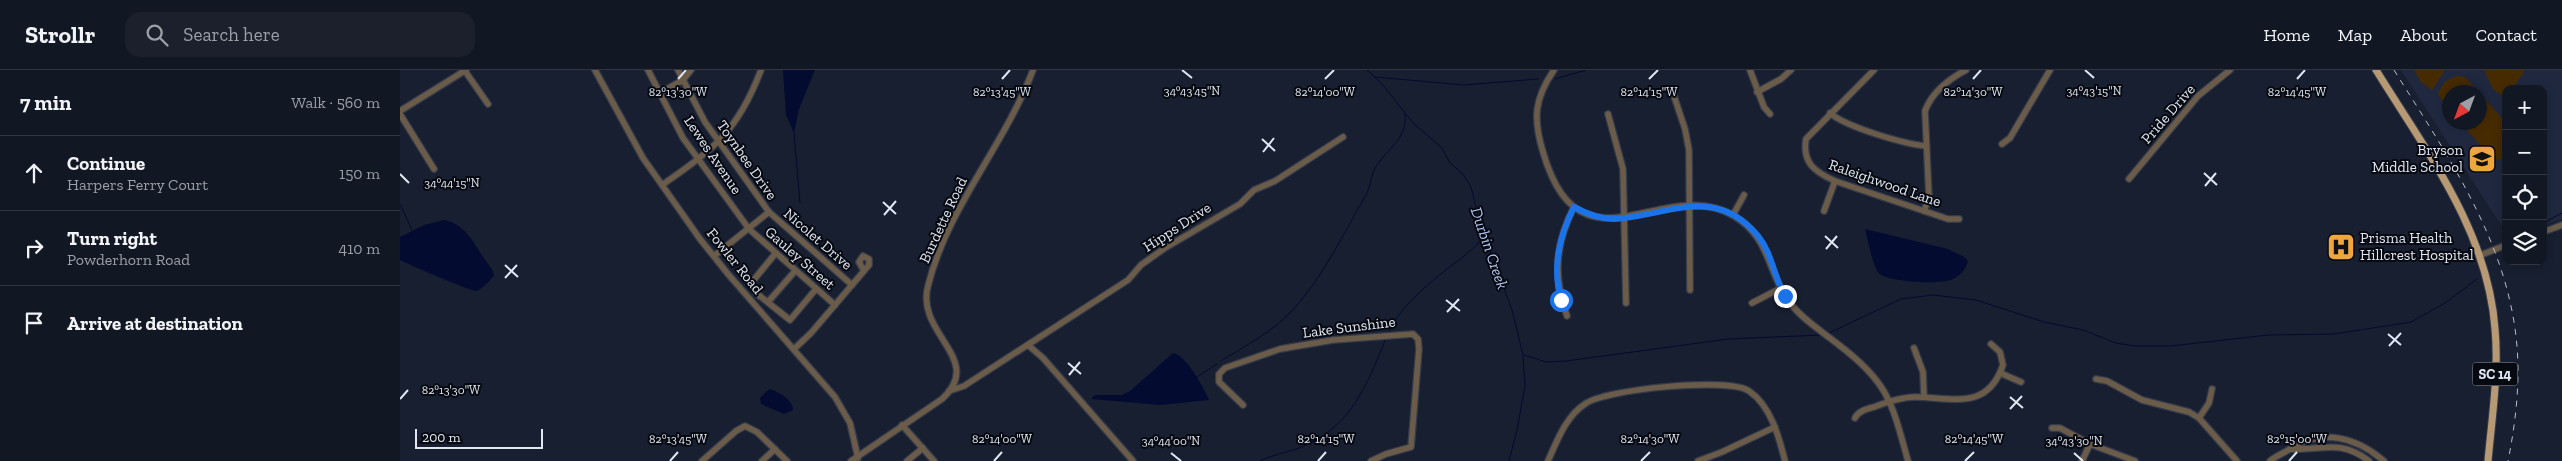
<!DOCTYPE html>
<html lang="en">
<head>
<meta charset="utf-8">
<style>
  body { margin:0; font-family:"Zilla Slab",serif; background:#1b202c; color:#f1f3f6 }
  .controls { position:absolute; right:15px; top:15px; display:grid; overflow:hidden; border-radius:10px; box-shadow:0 2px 8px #0003 }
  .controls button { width:45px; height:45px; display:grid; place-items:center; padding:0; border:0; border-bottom:1px solid #313641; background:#121724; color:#f1f3f6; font:25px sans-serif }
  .compass { position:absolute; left:2042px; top:15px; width:45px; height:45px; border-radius:50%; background:#121724; box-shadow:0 2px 8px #0003; rotate:221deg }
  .scale { position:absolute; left:15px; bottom:12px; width:128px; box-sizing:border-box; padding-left:5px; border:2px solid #e1e7f2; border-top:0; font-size:14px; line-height:18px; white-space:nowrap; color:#e1e7f2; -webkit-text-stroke:4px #070911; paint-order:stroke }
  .stop { position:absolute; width:15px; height:15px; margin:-11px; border:4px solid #1a73e8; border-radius:50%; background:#fff }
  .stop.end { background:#1a73e8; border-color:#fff; box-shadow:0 1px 5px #0008 }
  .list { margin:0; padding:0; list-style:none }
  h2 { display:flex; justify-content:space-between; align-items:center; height:65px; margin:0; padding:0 20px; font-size:21px }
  h2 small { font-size:16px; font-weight:400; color:#9c9fa6 }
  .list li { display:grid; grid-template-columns:32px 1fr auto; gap:15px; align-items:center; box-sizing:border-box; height:75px; padding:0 20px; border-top:1px solid #313641 }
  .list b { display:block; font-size:19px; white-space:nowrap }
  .list p { margin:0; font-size:16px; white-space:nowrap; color:#9c9fa6 }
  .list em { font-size:16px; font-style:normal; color:#9c9fa6 }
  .icon { flex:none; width:28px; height:28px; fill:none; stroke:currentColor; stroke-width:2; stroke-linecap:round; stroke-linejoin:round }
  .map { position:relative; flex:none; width:2162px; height:391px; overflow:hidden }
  header { display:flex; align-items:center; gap:30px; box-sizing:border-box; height:70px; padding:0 25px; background:#121724; border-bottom:1px solid #313641 }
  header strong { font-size:24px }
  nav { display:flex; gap:28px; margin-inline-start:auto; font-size:18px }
  .search { width:350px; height:45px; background:#1b202c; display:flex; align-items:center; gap:12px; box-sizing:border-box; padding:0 18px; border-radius:15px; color:#9c9fa6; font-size:19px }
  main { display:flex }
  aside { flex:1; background:#121724 }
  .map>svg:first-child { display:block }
</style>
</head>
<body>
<header>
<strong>Strollr</strong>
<div class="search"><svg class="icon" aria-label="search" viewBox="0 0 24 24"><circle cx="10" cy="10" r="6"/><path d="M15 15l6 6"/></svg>Search here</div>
<nav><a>Home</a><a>Map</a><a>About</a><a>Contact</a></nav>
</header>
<main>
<aside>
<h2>7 min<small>Walk · 560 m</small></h2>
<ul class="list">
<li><svg class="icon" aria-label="ahead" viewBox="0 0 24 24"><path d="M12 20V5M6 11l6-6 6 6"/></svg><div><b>Continue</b><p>Harpers Ferry Court</p></div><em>150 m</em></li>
<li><svg class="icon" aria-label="right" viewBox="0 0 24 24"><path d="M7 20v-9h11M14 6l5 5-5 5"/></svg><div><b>Turn right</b><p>Powderhorn Road</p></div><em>410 m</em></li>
<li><svg class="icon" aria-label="arrive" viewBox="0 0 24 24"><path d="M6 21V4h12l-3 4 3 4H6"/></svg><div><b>Arrive at destination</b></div></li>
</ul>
</aside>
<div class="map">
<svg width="2162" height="391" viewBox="0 0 2162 391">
  <rect width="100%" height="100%" fill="#181f30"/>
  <!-- built -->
  <path fill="#1f283f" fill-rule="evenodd" d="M 2001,0 L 2162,0 L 2162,149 L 2143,156 L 2143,19 L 2106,19 L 2106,163 ZM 2050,22 L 2080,22 L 2080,52 L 2050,52 Z"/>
  <!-- green -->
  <g fill="#462b01">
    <path d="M 2014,0 L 2045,0 L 2032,20 L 2021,12 Z"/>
    <path d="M 2084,0 L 2125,0 L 2113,19 L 2106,19 L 2106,29 L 2093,19 Z"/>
    <path d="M 2056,6 L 2065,7 L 2079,22 L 2050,22 L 2049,41 L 2038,24 L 2044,12 Z"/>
    <path d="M 2080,23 L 2106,53 L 2106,88 L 2098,90 L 2091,86 L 2060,53 L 2080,52 Z"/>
  </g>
  <!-- water -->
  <g fill="#030b30">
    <path d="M 383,0 L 415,0 L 399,39 L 394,63 L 386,45 Z"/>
    <path d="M 44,150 C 69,154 77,182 92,199 L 94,206 C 89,211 82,220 76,221 C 71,221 7,194 0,190 L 0,167 L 24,155 Z"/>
    <path d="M 1465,159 L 1548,179 L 1566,188 L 1568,192 C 1565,200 1561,205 1553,209 C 1541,215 1493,212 1481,205 C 1473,201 1468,169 1465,159 Z"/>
    <path d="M 773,283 C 786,285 804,318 809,330 L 760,335 L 691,329 L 695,325 L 722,325 L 730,321 Z"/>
    <path d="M 369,319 C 379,322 392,329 393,340 L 384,344 L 361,334 L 360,328 Z"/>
  </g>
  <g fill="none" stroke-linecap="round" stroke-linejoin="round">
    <!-- stream -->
    <g stroke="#030b30" stroke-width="1">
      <path d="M 967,0 L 983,15 L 1013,53 L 1042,78 L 1050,93 L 1063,104 L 1071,117 L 1080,154 L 1112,240 L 1123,285 L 1125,316 L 1117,360 L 1109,391"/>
      <path d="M 975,7 L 1064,15 L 1138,9"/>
      <path d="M 1155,9 L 1186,0"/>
      <path d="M 394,63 L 400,133"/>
      <path d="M 0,134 L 12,160"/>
      <path d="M 2143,153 L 2162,143"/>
      <path d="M 989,261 C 1001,236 1026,216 1047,199 C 1061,188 1075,180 1084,165"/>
      <path d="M 1429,263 L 1501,229 L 1533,225 L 1576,230 L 1644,252 L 1683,260 L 1716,273 L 1735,276 L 1771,276 L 1868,265 L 1934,264 L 2011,252 L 2045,233 L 2077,209"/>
      <path d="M 1124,285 L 1146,292 L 1166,291 L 1328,269 L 1422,265"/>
      <path d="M 821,291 C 845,276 872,262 892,241 C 923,207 944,163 967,123 C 971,115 971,105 975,98 C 987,78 1008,70 1005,43"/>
      <path d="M 797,307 L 817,294"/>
      <path d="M 860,391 C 874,384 890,382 904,376 C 952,355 968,313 986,268"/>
    </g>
    <!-- minor casing -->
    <g stroke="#343b4b" stroke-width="8">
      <g id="minor">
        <path d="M 195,0 L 243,88 L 300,169 L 328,204 L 435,327 L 450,353 L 458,388"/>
        <path d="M 248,0 L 283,68 L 349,159 L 435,235"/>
        <path d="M 278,0 L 305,52 L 369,142 L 452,215"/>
        <path d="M 1154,0 C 1134,29 1133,49 1143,82 C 1180,211 1264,103 1334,146 C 1371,168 1367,203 1390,233 C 1403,250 1423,262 1439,275 C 1489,313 1492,333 1508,391"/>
        <path d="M 1350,0 L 1364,37 L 1370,44"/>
        <path d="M 1474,0 L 1406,69 C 1402,93 1415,102 1435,111 L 1548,149 L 1559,149"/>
        <path d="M 65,1 L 88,34"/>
        <path d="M 1272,20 L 1285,59 L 1289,80 L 1290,220"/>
        <path d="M 1357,22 L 1381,9 L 1391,0"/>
        <path d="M 260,23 L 283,10 L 291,0"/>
        <path d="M 0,41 L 66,0"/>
        <path d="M 1430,43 C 1446,57 1504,74 1526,76"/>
        <path d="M 0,44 L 34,99"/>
        <path d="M 1208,44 L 1223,99 L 1226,233"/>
        <path d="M 1602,74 L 1610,68 L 1650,0"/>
        <path d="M 1729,109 L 1798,26 L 1830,0"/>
        <path d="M 262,115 C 314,79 338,61 361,0"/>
        <path d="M 1424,141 L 1435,111"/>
        <path d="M 1524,141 L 1529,128 L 1525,41 C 1532,22 1549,9 1566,0"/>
        <path d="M 1333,145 L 1344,125"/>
        <path d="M 2143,162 L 2162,155"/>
        <path d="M 375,184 L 352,212 L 356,223 L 390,250 L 416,219"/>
        <path d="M 2081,185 L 2106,175"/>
        <path d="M 314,186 L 369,142"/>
        <path d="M 368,232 L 395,201"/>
        <path d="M 1352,233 L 1381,218"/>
        <path d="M 1167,246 C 1153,207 1155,174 1174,137"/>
        <path d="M 628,275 L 643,288 L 733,391"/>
        <path d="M 1514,278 L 1523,302 L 1524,327"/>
        <path d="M 394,279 L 411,263 L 469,195 L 469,189 L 463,186 L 459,192 L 464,201"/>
        <path d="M 1600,303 L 1621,312"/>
        <path d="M 1696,309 L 1707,311 L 1742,330 L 1789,342 L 1799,348 L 1837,391"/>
        <path d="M 549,321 L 564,316 L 728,210 L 741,195 L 765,178 L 840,134 L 854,120 L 875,111 L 943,67"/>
        <path d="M 843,335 L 819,312 L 819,304 L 825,298 L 880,279 L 933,270 L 1013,264 L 1018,269 L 1019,279 L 1011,377 L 986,384 L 971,391"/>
        <path d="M 1455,348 C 1458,341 1467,339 1474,337 C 1487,332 1501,327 1515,327 C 1551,327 1587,342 1603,295 L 1600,282 L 1591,274"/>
        <path d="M 1799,348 L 1809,333 L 1812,319"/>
        <path d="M 502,355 L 534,391"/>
        <path d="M 1652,358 L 1660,358 L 1690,374 L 1735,391"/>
        <path d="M 1890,379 C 1922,381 1939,368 1969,391"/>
        <path d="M 302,391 L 336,361 L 345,356 L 357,362 L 387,391"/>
        <path d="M 362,391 L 375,379"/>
        <path d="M 451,391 L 542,329 C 586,289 515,264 528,216 C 547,138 605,75 633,0"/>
        <path d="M 507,391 L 523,378"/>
        <path d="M 1148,391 C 1157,371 1166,346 1185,334 C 1205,319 1330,307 1349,321 C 1371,336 1379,367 1385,391"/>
        <path d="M 1298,391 L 1322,382 L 1375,357"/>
        <path d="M 1682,391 L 1690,374"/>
        <path d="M 1870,391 C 1876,386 1884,383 1890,379 C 1922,358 1956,367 1984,391"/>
      </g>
    </g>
    <!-- major casing -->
    <g stroke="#343b4b" stroke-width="9">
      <path id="major" d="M 1976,0 C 2026,81 2088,161 2095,259 C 2099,302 2092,347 2088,391"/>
    </g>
    <!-- minor -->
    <use href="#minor" stroke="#6b5c4a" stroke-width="5.5"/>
    <!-- major -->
    <use href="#major" stroke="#b79973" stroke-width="7"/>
    <!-- rail -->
    <path stroke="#b7bdc9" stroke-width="1" stroke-dasharray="6 6" stroke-linecap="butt" d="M 1994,0 C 2052,93 2118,186 2118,301 C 2118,331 2114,361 2108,391"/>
  </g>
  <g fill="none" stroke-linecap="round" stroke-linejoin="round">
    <!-- route -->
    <path stroke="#1a73e8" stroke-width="6" d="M 1161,230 C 1152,197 1159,167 1174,137 C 1187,144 1199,149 1214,149 C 1267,146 1315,114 1358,166 C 1372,183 1374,207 1385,226"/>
  </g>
  <!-- ticks -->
  <path fill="none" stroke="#e1e7f2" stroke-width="2" d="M 782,0 L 792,8M 1685,0 L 1694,8M 278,9 L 286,0M 602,9 L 610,0M 925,9 L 934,0M 1249,9 L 1258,0M 1573,9 L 1581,0M 1897,9 L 1905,0M 862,69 L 875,81M 863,82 L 874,68M 1804,103 L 1817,115M 0,104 L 9,113M 1805,116 L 1816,103M 483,132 L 496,144M 484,145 L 496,131M 1425,166 L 1438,178M 1426,179 L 1437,166M 105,195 L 118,207M 105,208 L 117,195M 1046,230 L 1060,241M 1047,242 L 1059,229M 1988,264 L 2001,275M 1989,276 L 2001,263M 668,293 L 681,304M 669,305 L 680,292M 1610,327 L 1623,338M 0,329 L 8,320M 1610,339 L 1622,326M 771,383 L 781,391M 1674,383 L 1683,391M 270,391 L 278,382M 594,391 L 602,382M 918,391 L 926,382M 1241,391 L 1250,382M 1565,391 L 1574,382M 1889,391 L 1897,382"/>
  <!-- icons -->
  <defs>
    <g id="school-square" transform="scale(1.4375)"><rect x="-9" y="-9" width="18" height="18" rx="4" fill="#eea73d" stroke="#070911"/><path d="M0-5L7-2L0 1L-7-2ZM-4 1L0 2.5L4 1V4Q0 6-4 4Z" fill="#111"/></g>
    <g id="hospital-square" transform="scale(1.4375)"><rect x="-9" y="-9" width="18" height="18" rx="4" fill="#eea73d" stroke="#070911"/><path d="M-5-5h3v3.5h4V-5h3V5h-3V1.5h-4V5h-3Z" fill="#111"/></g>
  </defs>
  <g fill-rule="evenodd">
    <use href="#school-square" x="2082" y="89"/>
    <use href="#hospital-square" x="1941" y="177"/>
  </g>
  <g text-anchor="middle" stroke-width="4" stroke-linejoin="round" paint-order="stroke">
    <!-- shield labels -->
    <rect fill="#070911" stroke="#a0a4ae" stroke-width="1" x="2072.5" y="292.5" width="45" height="23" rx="4"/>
    <g font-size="14" font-weight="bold" fill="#e1e7f2">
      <text x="2095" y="309">SC 14</text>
    </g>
    <!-- street labels -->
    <g font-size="15" fill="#e1e7f2" stroke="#070911">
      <text transform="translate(1768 44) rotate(-49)" y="5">Pride Drive</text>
      <text transform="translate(313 85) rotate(56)" y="5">Lewes Avenue</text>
      <text transform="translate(347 90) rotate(55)" y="5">Toynbee Drive</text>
      <text transform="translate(1485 113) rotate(19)" y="5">Raleighwood Lane</text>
      <text transform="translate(543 150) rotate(-65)" y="5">Burdette Road</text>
      <text transform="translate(777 157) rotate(-33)" y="5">Hipps Drive</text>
      <text transform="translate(418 169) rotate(41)" y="5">Nicolet Drive</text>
      <text transform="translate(400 188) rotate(41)" y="5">Gauley Street</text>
      <text transform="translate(335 191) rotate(51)" y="5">Fowler Road</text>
      <text transform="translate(949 257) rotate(-7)" y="5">Lake Sunshine</text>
    </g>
    <!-- poi labels -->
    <g font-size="15" fill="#e1e7f2" stroke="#070911" text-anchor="end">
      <text x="2063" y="85">Bryson<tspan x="2063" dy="17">Middle School</tspan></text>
      <text x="1960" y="173" text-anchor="start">Prisma Health<tspan x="1960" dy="17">Hillcrest Hospital</tspan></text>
    </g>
    <!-- water labels -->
    <g font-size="16" font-style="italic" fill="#b7cbf5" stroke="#070911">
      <text transform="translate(1090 178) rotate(71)" y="6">Durbin Creek</text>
    </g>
  </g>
  <g font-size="12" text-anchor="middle" fill="#e1e7f2" stroke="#070911" stroke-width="4" stroke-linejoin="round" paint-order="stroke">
    <text x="792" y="25">34°43'45"N</text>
    <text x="1694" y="25">34°43'15"N</text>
    <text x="1573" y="26">82°14'30"W</text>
    <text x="278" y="26">82°13'30"W</text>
    <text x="602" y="26">82°13'45"W</text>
    <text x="925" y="26">82°14'00"W</text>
    <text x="1249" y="26">82°14'15"W</text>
    <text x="1897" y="26">82°14'45"W</text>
    <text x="52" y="117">34°44'15"N</text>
    <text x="51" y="324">82°13'30"W</text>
    <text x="278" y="373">82°13'45"W</text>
    <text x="602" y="373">82°14'00"W</text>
    <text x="926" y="373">82°14'15"W</text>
    <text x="1250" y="373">82°14'30"W</text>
    <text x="1574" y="373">82°14'45"W</text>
    <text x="1897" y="373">82°15'00"W</text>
    <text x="771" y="375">34°44'00"N</text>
    <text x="1674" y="375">34°43'30"N</text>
  </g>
</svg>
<div class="controls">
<button>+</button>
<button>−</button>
<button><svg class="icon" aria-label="locate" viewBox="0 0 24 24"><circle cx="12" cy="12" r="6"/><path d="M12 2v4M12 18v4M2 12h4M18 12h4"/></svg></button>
<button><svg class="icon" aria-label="layers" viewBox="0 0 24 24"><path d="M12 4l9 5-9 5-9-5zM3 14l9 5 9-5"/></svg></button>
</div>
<svg class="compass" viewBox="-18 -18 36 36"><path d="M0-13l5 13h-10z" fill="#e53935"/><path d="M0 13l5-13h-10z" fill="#9c9fa6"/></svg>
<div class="scale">200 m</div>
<div class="stop" style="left:1161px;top:230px"></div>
<div class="stop end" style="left:1385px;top:226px"></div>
</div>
</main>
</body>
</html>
